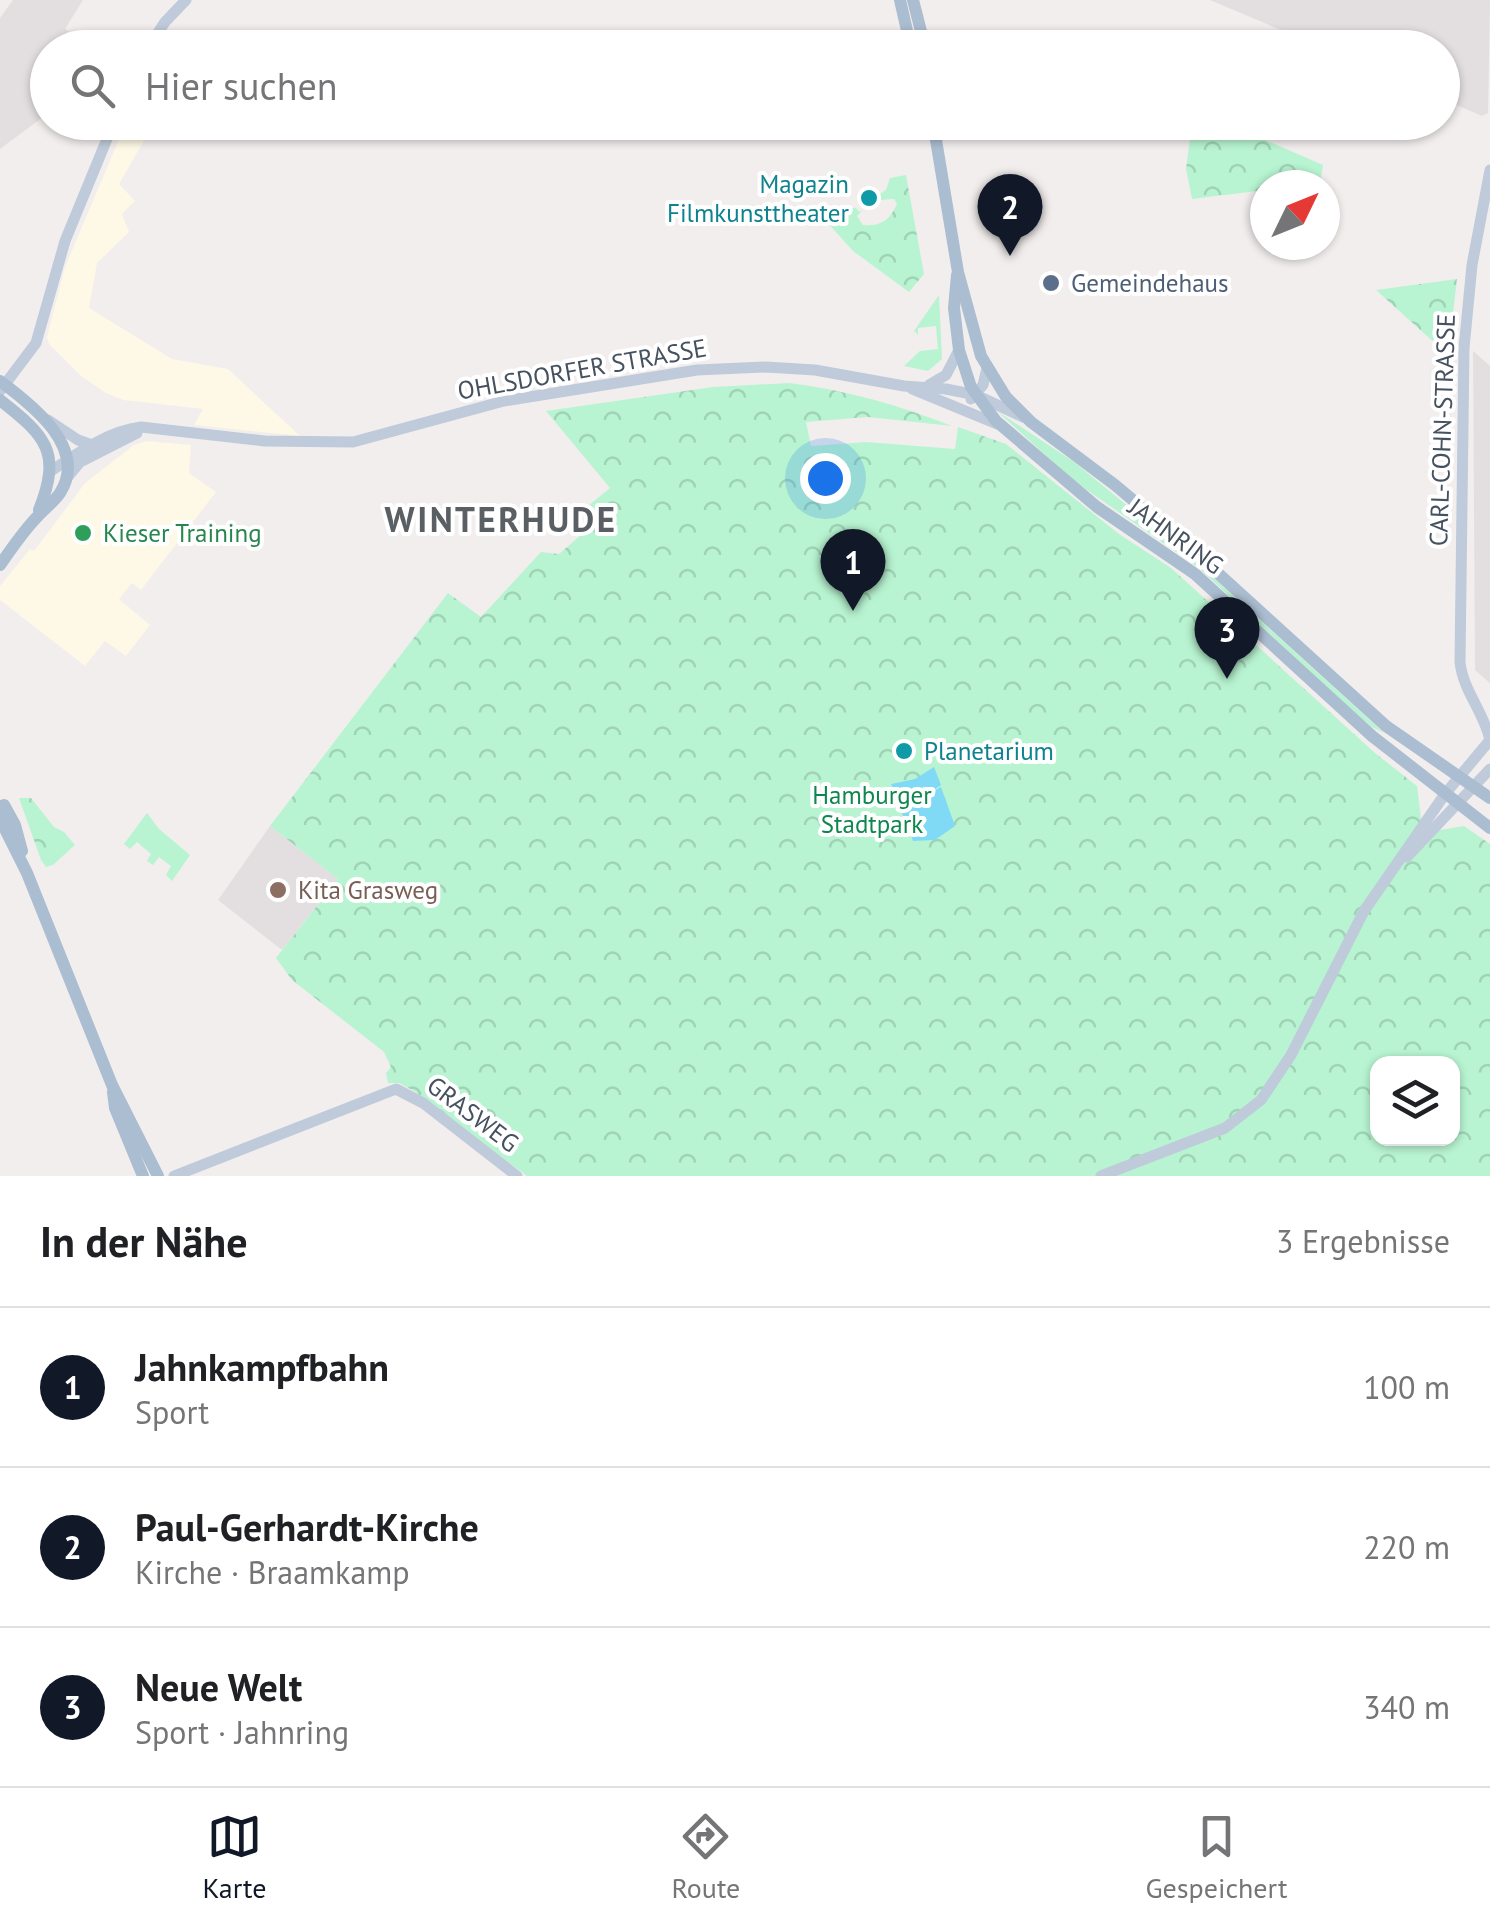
<!DOCTYPE html>
<html lang="de">
<head>
<meta charset="utf-8">
<style>
  body { margin:0; font-family:"PT Sans",sans-serif; background:#f6f6f6; color:#202124 }
  .controls { position:absolute; right:30px; bottom:30px; display:grid; overflow:hidden; border-radius:20px; box-shadow:0 2px 8px #0004 }
  .controls button { width:90px; height:90px; display:grid; place-items:center; padding:0; border:0; border-bottom:2px solid #e0e0e0; background:#fff; color:#202124; font:50px sans-serif }
  .compass { position:absolute; left:1250px; top:170px; width:90px; height:90px; border-radius:50%; background:#fff; box-shadow:0 2px 8px #0004; rotate:47deg }
  .you { position:absolute; left:825px; top:478px; width:35px; height:35px; margin:-25px; border:8px solid #fff; border-radius:50%; background:#1a73e8; box-shadow:0 0 0 15px #1a73e833 }
  .badge { display:grid; place-items:center; width:65px; height:65px; border-radius:50%; background:#111827; color:#fff; font-size:32px; font-weight:700 }
  .pin { position:absolute; translate:-50% -82px; filter:drop-shadow(0 2px 5px #0008) }
  .pin::after { content:''; position:absolute; top:52px; width:35px; height:30px; background:inherit; clip-path:polygon(0 0,100% 0,50% 100%) }
  .list { margin:0; padding:0; list-style:none }
  h2 { display:flex; justify-content:space-between; align-items:center; height:130px; margin:0; padding:0 40px; font-size:42px }
  h2 small { font-size:32px; font-weight:400; color:#757577 }
  .list li { display:grid; grid-template-columns:65px 1fr auto; gap:30px; align-items:center; box-sizing:border-box; height:160px; padding:0 40px; border-top:2px solid #e0e0e0 }
  .list b { display:block; font-size:38px; white-space:nowrap }
  .list p { margin:0; font-size:32px; white-space:nowrap; color:#757577 }
  .list em { font-size:32px; font-style:normal; color:#757577 }
  .icon { flex:none; width:55px; height:55px; fill:none; stroke:currentColor; stroke-width:2; stroke-linecap:round; stroke-linejoin:round }
  .map { position:relative; flex:none; width:1490px; height:1176px; overflow:hidden }
  .search { position:absolute; background:#fff; box-shadow:0 2px 8px #0004; left:30px; right:30px; top:30px; height:110px; display:flex; align-items:center; gap:25px; box-sizing:border-box; padding:0 35px; border-radius:55px; color:#757577; font-size:38px }
  .sheet { height:610px; background:#fff }
  nav { display:flex; justify-content:space-around; align-items:center; box-sizing:border-box; height:140px; border-top:2px solid #e0e0e0; background:#fff; font-size:28px; color:#757577 }
  nav a { display:grid; justify-items:center; gap:5px }
  nav .on { color:#111827 }
  .map>svg:first-child { display:block }
</style>
</head>
<body>
<div class="map">
<svg width="1490" height="1176" viewBox="0 0 1490 1176">
  <defs>
    <pattern id="park-crowns" width="20" height="18" patternUnits="userSpaceOnUse" patternTransform="scale(2.5)"><rect width="20" height="18" fill="#b8f4d1"/><path d="M2 6a3 3 0 1 1 6 0M12 15a3 3 0 1 1 6 0" fill="none" stroke="#a0d3b6"/></pattern>
  </defs>
  <rect width="100%" height="100%" fill="#f2eeee"/>
  <!-- commercial -->
  <g fill="#fef8e6">
    <path d="M 126,123 L 154,123 L 119,184 L 135,201 L 122,214 L 129,232 L 97,263 L 89,308 L 172,359 L 228,369 L 300,436 L 194,425 L 203,409 L 123,400 L 106,393 L 81,376 L 49,344 L 47,337 L 65,267 Z"/>
    <path d="M 146,441 L 191,445 L 189,473 L 216,492 L 141,590 L 132,583 L 119,599 L 150,625 L 126,656 L 105,641 L 85,666 L 0,600 L 0,586 L 30,549 L 34,551 L 85,483 L 134,445 Z"/>
  </g>
  <!-- education -->
  <g fill="#e3dfe0">
    <path d="M 13,0 L 83,0 L 65,29 L 92,47 L 48,48 L 47,114 L 0,149 L 0,18 Z"/>
    <path d="M 1210,0 L 1490,0 L 1488,113 L 1482,116 L 1443,99 L 1442,48 L 1321,47 Z"/>
    <path d="M 1473,351 L 1490,366 L 1490,683 L 1475,670 Z"/>
    <path d="M 270,826 L 338,879 L 282,950 L 218,900 Z"/>
  </g>
  <!-- green -->
  <g fill="#b8f4d1">
    <path d="M 939,295 L 942,359 L 928,371 L 904,366 L 920,351 L 938,349 L 936,326 L 918,328 L 918,335 L 914,331 Z"/>
    <path d="M 997,411 L 1074,462 L 1195,561 L 1384,733 L 1372,727 L 1344,703 L 1199,568 L 1074,481 Z"/>
    <path d="M 147,813 L 159,829 L 190,855 L 172,881 L 166,875 L 171,866 L 159,857 L 153,865 L 147,861 L 151,854 L 137,842 L 130,849 L 124,844 Z"/>
  </g>
  <!-- park -->
  <g fill="url(#park-crowns)" fill-rule="evenodd">
    <path d="M 1192,123 L 1226,123 L 1323,165 L 1320,183 L 1265,185 L 1265,190 L 1192,199 L 1186,169 Z"/>
    <path d="M 906,175 L 924,274 L 909,292 L 853,251 L 825,220 L 841,206 L 856,208 L 860,212 L 864,209 L 857,216 L 863,225 C 882,227 890,219 897,204 L 894,199 L 880,200 L 877,196 L 886,190 L 890,178 Z"/>
    <path d="M 1457,279 L 1448,355 L 1376,290 Z"/>
    <path d="M 789,383 C 846,390 899,405 952,426 L 868,417 L 806,422 L 811,446 L 866,442 L 955,449 L 958,427 L 1006,444 L 1119,534 L 1171,568 L 1375,753 L 1417,786 L 1421,818 L 1440,830 L 1464,826 L 1490,844 L 1490,1176 L 527,1176 L 414,1091 L 399,1083 L 388,1083 L 386,1073 L 391,1067 L 384,1052 L 292,980 L 276,958 L 338,879 L 270,826 L 448,593 L 481,617 L 541,552 L 559,554 L 596,522 L 588,506 L 610,488 L 546,411 L 713,387 ZM 1378,1064 L 1452,1064 L 1452,1138 L 1378,1138 Z"/>
    <path d="M 19,798 L 31,798 L 54,827 L 64,832 L 75,845 L 53,865 L 46,867 L 41,860 Z"/>
  </g>
  <!-- water -->
  <path fill="#81daf5" d="M 934,767 L 941,785 L 928,794 L 941,787 L 955,826 L 935,840 L 913,841 L 898,803 L 911,800 L 898,801 L 891,784 L 915,779 Z"/>
  <g fill="none" stroke-linecap="round" stroke-linejoin="round">
    <!-- secondary -->
    <g stroke="#bfcbda" stroke-width="11">
      <path d="M 148,48 L 165,22 L 186,0"/>
      <path d="M 929,385 L 946,375 L 959,350"/>
      <path d="M 912,389 L 997,424"/>
      <path d="M 0,391 L 36,343 L 65,241 L 114,122"/>
      <path d="M 971,399 L 983,385 L 987,368"/>
      <path d="M 48,420 L 78,440 L 92,445"/>
      <path d="M 51,471 C 78,453 108,431 141,427 L 265,441 L 353,442 L 504,401 L 697,370 L 766,367 L 815,370 L 904,386 L 946,389 L 976,395 L 1023,417"/>
      <path d="M 66,479 L 80,462 L 137,433"/>
      <path d="M 1490,740 C 1484,712 1463,691 1460,662 L 1464,348 L 1472,265 L 1490,170"/>
      <path d="M 1407,857 L 1490,769"/>
      <path d="M 174,1176 L 396,1089 L 423,1103 L 517,1176"/>
      <path d="M 1101,1176 L 1225,1128 L 1261,1100 L 1291,1055 L 1364,911 L 1445,794 L 1490,740"/>
    </g>
    <!-- primary -->
    <g stroke="#abbdd0" stroke-width="12">
      <path d="M 900,0 L 908,35 L 916,48"/>
      <path d="M 913,0 L 923,39 L 920,48"/>
      <path d="M 933,122 L 958,272 L 981,356 L 1006,397 L 1031,422 L 1115,485 L 1190,548 L 1386,726 L 1490,798"/>
      <path d="M 957,275 L 954,308 L 959,350 L 971,387 L 996,421 L 1097,507 L 1195,574 L 1372,736 L 1490,828"/>
      <path d="M 0,381 C 31,404 89,448 60,493 C 54,502 45,508 38,516 C 24,530 12,548 0,565"/>
      <path d="M 0,400 C 46,436 62,452 39,510"/>
      <path d="M 4,805 L 15,825 L 22,851"/>
      <path d="M 0,806 L 5,829 L 27,873 L 112,1085 L 158,1176"/>
      <path d="M 113,1092 L 115,1108 L 143,1176"/>
    </g>
  </g>
  <!-- markers -->
  <g fill="#0f9aa8" stroke="#fff" stroke-width="4">
    <circle cx="869" cy="198" r="10"/>
    <circle cx="904" cy="751" r="10"/>
  </g>
  <circle fill="#5c6f8a" stroke="#fff" stroke-width="4" cx="1051" cy="283" r="10"/>
  <circle fill="#2e9e5b" stroke="#fff" stroke-width="4" cx="83" cy="533" r="10"/>
  <circle fill="#8d6e63" stroke="#fff" stroke-width="4" cx="278" cy="890" r="10"/>
  <g text-anchor="middle" stroke-width="8" stroke-linejoin="round" paint-order="stroke">
    <!-- culture labels -->
    <g font-size="25" fill="#0d838f" stroke="#fff" text-anchor="end">
      <text x="849" y="193">Magazin<tspan x="849" dy="29">Filmkunsttheater</tspan></text>
      <text x="924" y="760" text-anchor="start">Planetarium</text>
    </g>
    <!-- service labels -->
    <g font-size="25" fill="#4e5e75" stroke="#fff" text-anchor="start">
      <text x="1071" y="292">Gemeindehaus</text>
    </g>
    <!-- street labels -->
    <g font-size="25" fill="#45515e" stroke="#fff">
      <text transform="translate(582 369) rotate(-10)" y="9">OHLSDORFER STRASSE</text>
      <text transform="translate(1442 430) rotate(-88)" y="9">CARL-COHN-STRASSE</text>
      <text transform="translate(1176 536) rotate(36)" y="9">JAHNRING</text>
      <text transform="translate(473 1114) rotate(37)" y="9">GRASWEG</text>
    </g>
    <!-- leisure labels -->
    <g font-size="25" fill="#27864d" stroke="#fff" text-anchor="start">
      <text x="103" y="542">Kieser Training</text>
    </g>
    <!-- park labels -->
    <g font-size="25" fill="#0e874e" stroke="#fff">
      <text x="872" y="804">Hamburger<tspan x="872" dy="29">Stadtpark</tspan></text>
    </g>
    <!-- education labels -->
    <g font-size="25" fill="#785e54" stroke="#fff" text-anchor="start">
      <text x="298" y="899">Kita Grasweg</text>
    </g>
    <!-- district labels -->
    <g font-size="35" font-weight="bold" letter-spacing="2.5" fill="#5a5f64" stroke="#fff">
      <text x="501" y="532">WINTERHUDE</text>
    </g>
  </g>
</svg>
<div class="controls">
<button><svg class="icon" aria-label="layers" viewBox="0 0 24 24"><path d="M12 4l9 5-9 5-9-5zM3 14l9 5 9-5"/></svg></button>
</div>
<svg class="compass" viewBox="-18 -18 36 36"><path d="M0-13l5 13h-10z" fill="#e53935"/><path d="M0 13l5-13h-10z" fill="#757577"/></svg>
<div class="you"></div>
<div class="pin badge" style="left:853px;top:611px">1</div>
<div class="pin badge" style="left:1010px;top:256px">2</div>
<div class="pin badge" style="left:1227px;top:679px">3</div>
<div class="search"><svg class="icon" aria-label="search" viewBox="0 0 24 24"><circle cx="10" cy="10" r="6"/><path d="M15 15l6 6"/></svg>Hier suchen</div>
</div>
<section class="sheet">
<h2>In der Nähe<small>3 Ergebnisse</small></h2>
<ul class="list">
<li><span class="badge">1</span><div><b>Jahnkampfbahn</b><p>Sport</p></div><em>100 m</em></li>
<li><span class="badge">2</span><div><b>Paul-Gerhardt-Kirche</b><p>Kirche · Braamkamp</p></div><em>220 m</em></li>
<li><span class="badge">3</span><div><b>Neue Welt</b><p>Sport · Jahnring</p></div><em>340 m</em></li>
</ul>
</section>
<nav>
<a class="on"><svg class="icon" aria-label="map" viewBox="0 0 24 24"><path d="M3 6l6-2 6 2 6-2v14l-6 2-6-2-6 2zM9 4v14M15 6v14"/></svg>Karte</a>
<a><svg class="icon" aria-label="directions" viewBox="0 0 24 24"><path d="M12 3l9 9-9 9-9-9zM9 14v-3h6M13 9l2 2-2 2"/></svg>Route</a>
<a><svg class="icon" aria-label="saved" viewBox="0 0 24 24"><path d="M7 4h10v16l-5-4-5 4z"/></svg>Gespeichert</a>
</nav>
</body>
</html>
